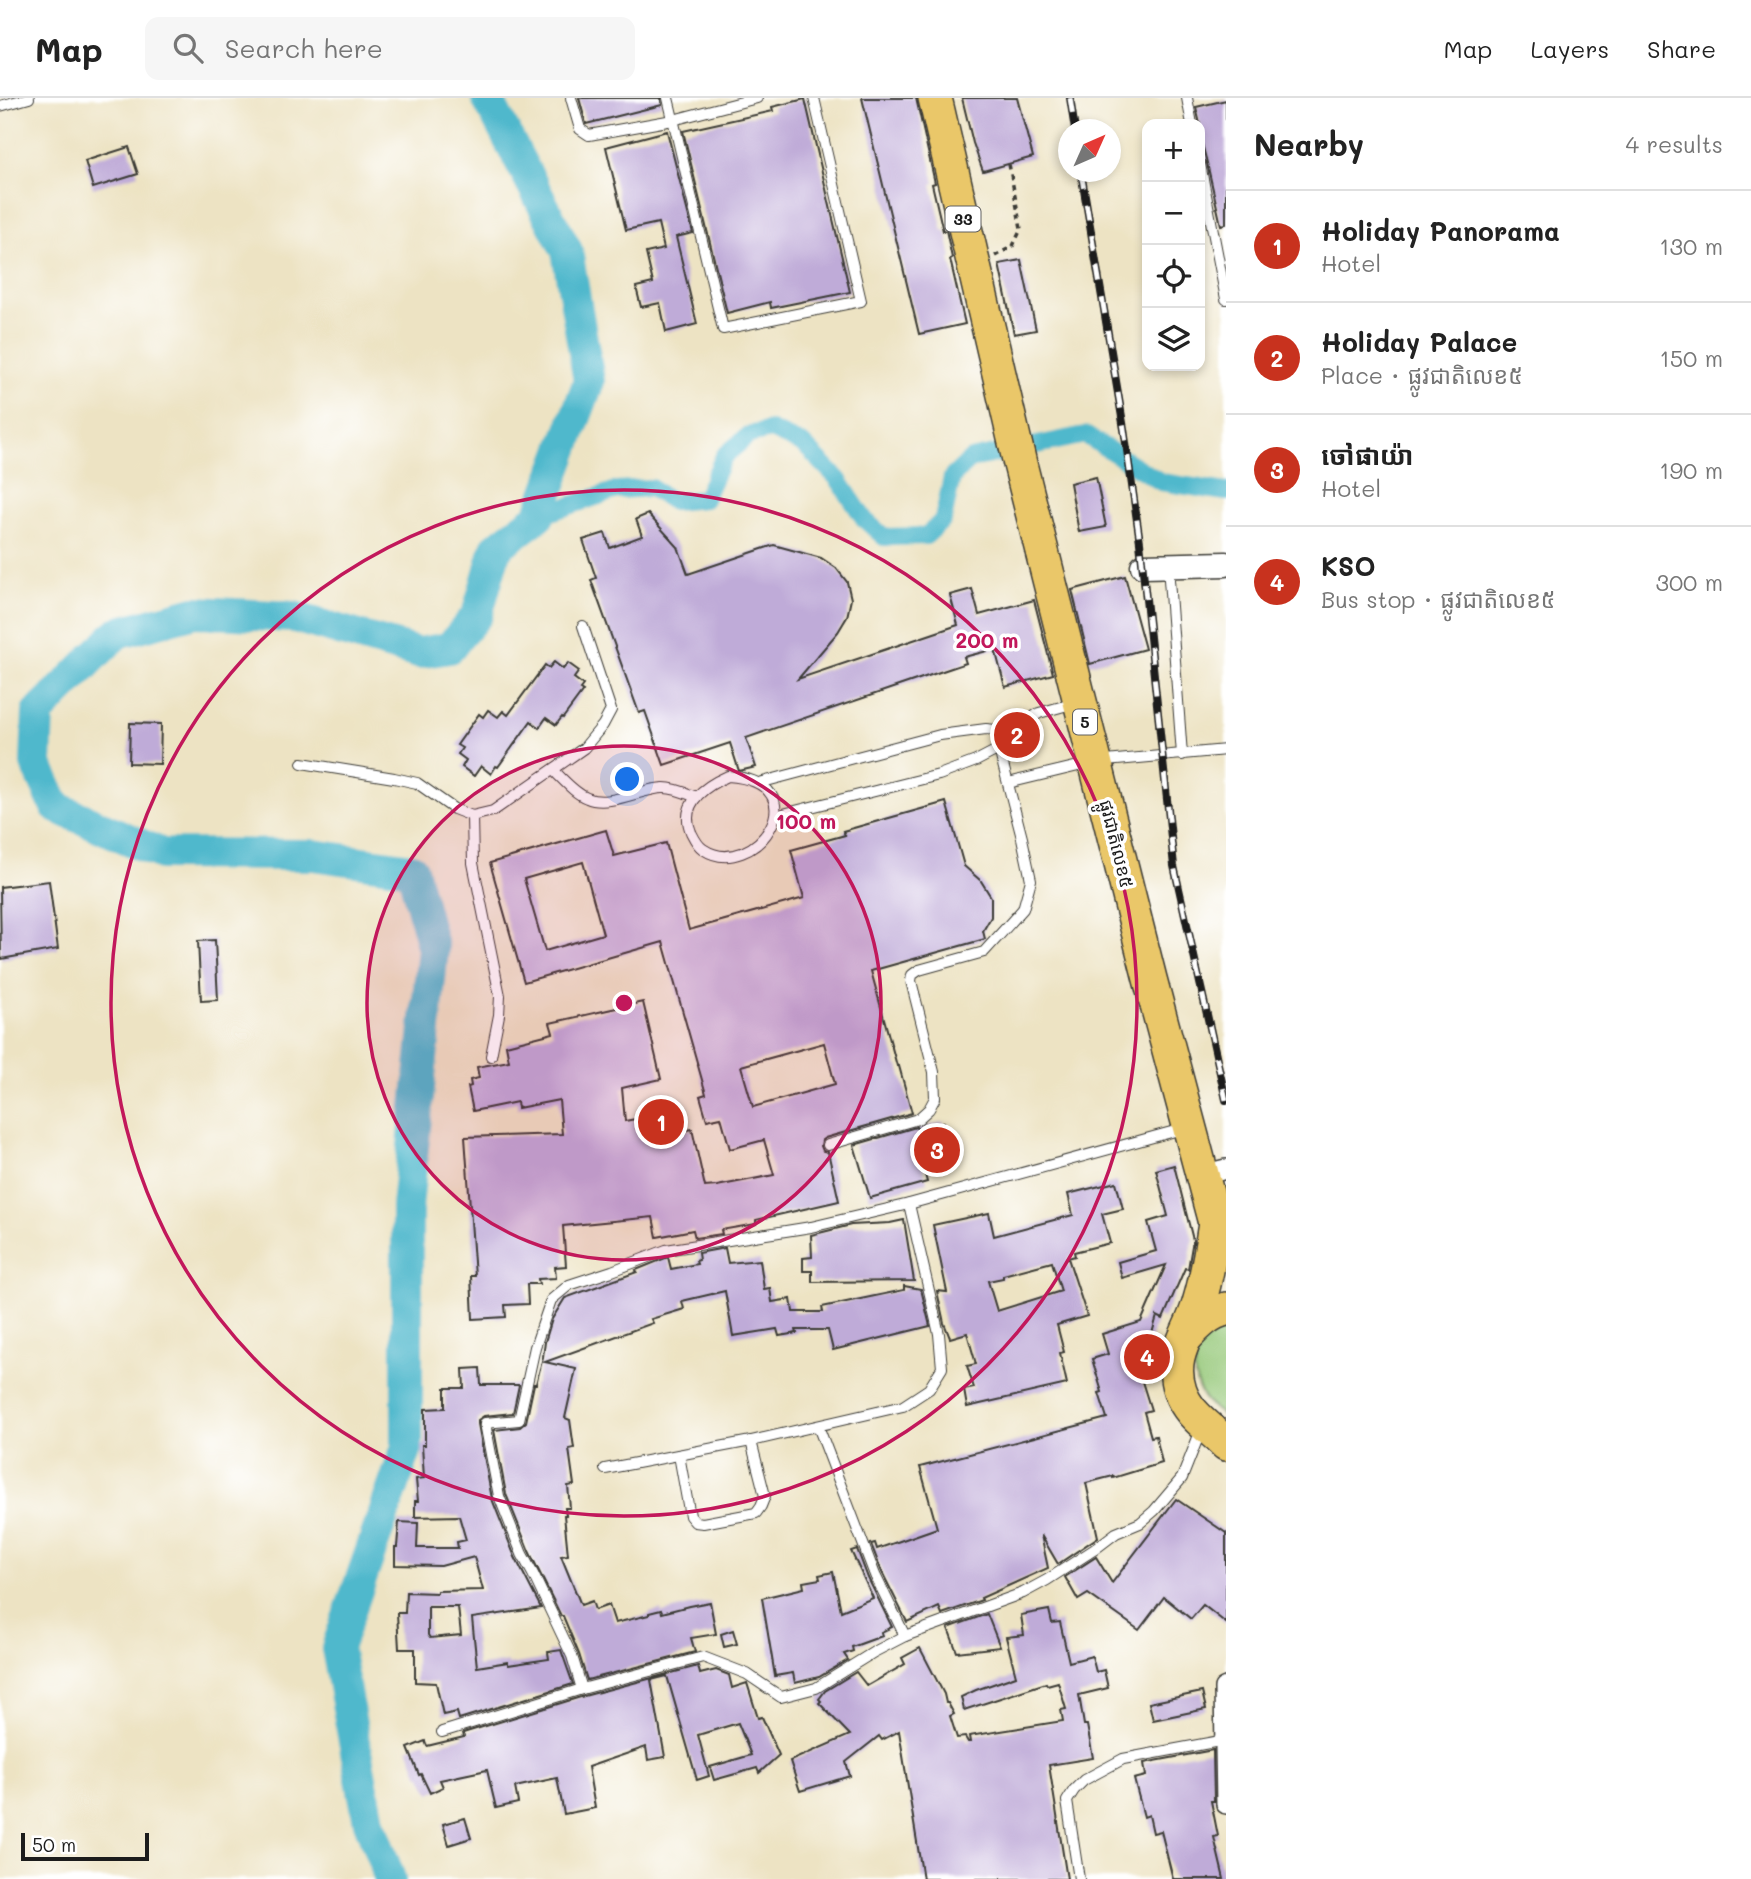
<!DOCTYPE html>
<html lang="en">
<head>
<meta charset="utf-8">
<style>
  body { margin:0; font-family:Mali,"Noto Sans Khmer",sans-serif; background:#f6f6f6; color:#222 }
  .controls { position:absolute; right:21px; top:21px; display:grid; overflow:hidden; border-radius:14px; box-shadow:0 4px 10px #0003 }
  .controls button { width:63px; height:63px; display:grid; place-items:center; padding:0; border:0; border-bottom:2px solid #e0e0e0; background:#fff; color:#222; font:35px sans-serif }
  .compass { position:absolute; left:1058px; top:21px; width:63px; height:63px; border-radius:50%; background:#fff; box-shadow:0 4px 10px #0003; rotate:45deg }
  .scale { position:absolute; left:21px; bottom:18px; width:128px; box-sizing:border-box; padding-left:7px; border:4px solid #1c1c1c; border-top:0; font-size:19px; line-height:24px; white-space:nowrap; color:#1c1c1c; -webkit-text-stroke:5px #fff; paint-order:stroke }
  .you { position:absolute; left:628px; top:682px; width:24px; height:24px; margin:-18px; border:5px solid #fff; border-radius:50%; background:#1a73e8; box-shadow:0 0 0 10px #1a73e833 }
  .badge { display:grid; place-items:center; width:46px; height:46px; border-radius:50%; background:#c8321e; color:#fff; font-size:23px; font-weight:700 }
  .pin { position:absolute; translate:-50% -50%; border:4px solid #fff; box-shadow:0 2px 7px #0006 }
  .list { margin:0; padding:0; list-style:none }
  h2 { display:flex; justify-content:space-between; align-items:center; height:91px; margin:0; padding:0 28px; font-size:30px }
  h2 small { font-size:23px; font-weight:400; color:#767676 }
  .list li { display:grid; grid-template-columns:46px 1fr auto; gap:21px; align-items:center; box-sizing:border-box; height:112px; padding:0 28px; border-top:2px solid #e0e0e0 }
  .list b { display:block; font-size:26px; white-space:nowrap }
  .list p { margin:0; font-size:23px; white-space:nowrap; color:#767676 }
  .list em { font-size:23px; font-style:normal; color:#767676 }
  .icon { flex:none; width:38px; height:38px; fill:none; stroke:currentColor; stroke-width:2; stroke-linecap:round; stroke-linejoin:round }
  .map { position:relative; flex:none; width:1226px; height:1781px; overflow:hidden }
  header { display:flex; align-items:center; gap:42px; box-sizing:border-box; height:98px; padding:0 35px; background:#fff; border-bottom:2px solid #e0e0e0 }
  header strong { font-size:33px }
  nav { display:flex; gap:38px; margin-inline-start:auto; font-size:24px }
  .search { width:490px; height:63px; background:#f6f6f6; display:flex; align-items:center; gap:18px; box-sizing:border-box; padding:0 24px; border-radius:14px; color:#767676; font-size:26px }
  main { display:flex }
  aside { flex:1; background:#fff }
  .map>svg:first-child { display:block }
</style>
</head>
<body>
<header>
<strong>Map</strong>
<div class="search"><svg class="icon" aria-label="search" viewBox="0 0 24 24"><circle cx="10" cy="10" r="6"/><path d="M15 15l6 6"/></svg>Search here</div>
<nav><a>Map</a><a>Layers</a><a>Share</a></nav>
</header>
<main>
<div class="map">
<svg width="1226" height="1781" viewBox="0 0 1226 1781">
  <rect width="100%" height="100%" fill="#fff"/>
  <filter id="ink" filterUnits="userSpaceOnUse"><feTurbulence type="fractalNoise" baseFrequency=".0143" numOctaves="2"/><feDisplacementMap in="SourceGraphic" scale="14" xChannelSelector="R" yChannelSelector="G"/><feConvolveMatrix kernelMatrix="1 2 1 2 8 2 1 2 1" color-interpolation-filters="sRGB"/></filter>
  <filter id="wash" filterUnits="userSpaceOnUse"><feTurbulence type="fractalNoise" baseFrequency=".00686" numOctaves="4" result="noise"/><feDisplacementMap in="SourceGraphic" scale="28" xChannelSelector="R" yChannelSelector="G"/><feGaussianBlur stdDeviation="1.57" result="paint"/><feColorMatrix in="noise" values="0 0 0 0 0 0 0 0 0 0 0 0 0 0 0 0 0 1.4 0 .05"/><feComposite in="paint" operator="in"/></filter>
  <g filter="url(#wash)">
    <rect width="100%" height="100%" fill="#ede3c3"/>
    <!-- green -->
    <path fill="#94c777" stroke="#58724a" stroke-width="2" d="M 1226,1227 L 1226,1319 C 1196,1304 1183,1266 1207,1240 C 1213,1234 1220,1231 1226,1227 Z"/>
    <g fill="none" stroke-linecap="round" stroke-linejoin="round">
      <!-- canal -->
      <path stroke="#4fb8cc" stroke-width="18" d="M 539,418 L 617,392 L 651,390 L 673,404 L 704,401 L 724,358 L 749,337 L 771,332 L 804,347 L 838,381 L 865,422 L 884,439 L 926,438 L 943,422 L 952,379 L 971,361 L 1085,337 L 1161,384 L 1226,394"/>
      <!-- river -->
      <path stroke="#4fb8cc" stroke-width="32" d="M 390,1781 L 369,1724 L 337,1550 L 407,1349 L 407,1109 L 433,851 L 412,771 L 313,757 L 162,756 L 56,709 L 36,665 L 38,615 L 117,535 L 195,514 L 294,519 L 418,555 L 449,550 L 477,517 L 496,450 L 539,418 L 589,283 L 567,153 L 487,0"/>
    </g>
    <g id="blocks">
      <!-- building -->
      <g fill="#bfabd8" fill-rule="evenodd">
        <path d="M 579,0 L 661,0 L 662,7 L 586,26 Z"/>
        <path d="M 862,0 L 916,0 L 935,85 L 932,86 L 943,133 L 946,132 L 952,160 L 950,161 L 965,226 L 919,236 Z"/>
        <path d="M 962,0 L 1017,0 L 1033,59 L 983,73 L 973,45 Z"/>
        <path d="M 805,1 L 850,194 L 771,210 L 770,204 L 727,215 L 683,33 L 773,13 L 772,9 Z"/>
        <path d="M 1226,2 L 1226,126 L 1221,127 L 1207,65 L 1200,38 L 1200,26 L 1196,9 Z"/>
        <path d="M 667,33 L 693,135 L 676,139 L 697,226 L 666,234 L 660,205 L 641,209 L 636,189 L 653,185 L 646,155 L 664,151 L 658,125 L 626,132 L 606,49 Z"/>
        <path d="M 129,49 L 138,76 L 93,90 L 85,63 Z"/>
        <path d="M 1021,162 L 1036,232 L 1014,236 L 999,166 Z"/>
        <path d="M 1096,379 L 1106,429 L 1079,434 L 1070,385 Z"/>
        <path d="M 648,416 L 678,449 L 688,476 L 774,447 L 821,460 L 836,470 L 847,484 L 851,501 L 847,519 L 838,534 L 798,581 L 958,527 L 950,497 L 972,491 L 979,517 L 1034,502 L 1053,576 L 1005,589 L 995,551 L 964,559 L 966,565 L 746,640 L 756,669 L 739,673 L 730,645 L 664,667 L 645,613 L 639,615 L 591,482 L 596,480 L 583,442 L 605,435 L 610,450 L 642,438 L 636,421 Z"/>
        <path d="M 1125,478 L 1145,551 L 1090,566 L 1072,492 Z"/>
        <path d="M 554,564 L 563,571 L 568,565 L 579,573 L 574,580 L 583,587 L 580,591 L 583,593 L 563,620 L 562,619 L 556,627 L 546,620 L 539,630 L 531,623 L 498,669 L 496,668 L 491,676 L 481,668 L 474,678 L 462,669 L 466,662 L 458,656 L 462,650 L 457,647 L 479,616 L 483,619 L 488,612 L 498,619 L 503,613 L 508,617 L 545,567 L 549,570 Z"/>
        <path d="M 130,625 L 161,626 L 160,666 L 129,665 Z"/>
        <path d="M 946,704 L 964,768 L 981,783 L 991,799 L 991,819 L 983,833 L 985,841 L 871,873 L 897,968 L 899,968 L 912,1015 L 825,1040 L 822,1042 L 821,1048 L 823,1053 L 828,1054 L 839,1103 L 756,1122 L 756,1126 L 721,1132 L 722,1136 L 695,1140 L 693,1132 L 657,1139 L 653,1119 L 563,1128 L 566,1168 L 555,1169 L 556,1180 L 538,1181 L 539,1186 L 527,1186 L 528,1206 L 505,1207 L 506,1219 L 473,1221 L 471,1178 L 475,1178 L 465,1039 L 562,1036 L 559,1002 L 518,1010 L 517,1004 L 473,1013 L 468,989 L 471,988 L 470,982 L 479,980 L 477,969 L 509,963 L 506,947 L 553,935 L 550,925 L 643,904 L 661,981 L 622,990 L 625,1023 L 672,1014 L 676,1035 L 692,1031 L 705,1089 L 717,1088 L 774,1077 L 764,1042 L 730,1051 L 721,1019 L 707,1022 L 700,998 L 706,996 L 663,844 L 524,884 L 490,765 L 606,732 L 614,758 L 666,745 L 689,832 L 804,800 L 791,752 L 845,737 L 843,733 ZM 583,764 L 603,836 L 545,853 L 524,781 ZM 824,945 L 835,986 L 753,1009 L 741,968 Z"/>
        <path d="M 49,783 L 58,851 L 1,861 L 0,789 Z"/>
        <path d="M 215,842 L 218,902 L 201,903 L 198,843 Z"/>
        <path d="M 943,1024 L 949,1046 L 919,1054 L 927,1084 L 870,1100 L 854,1047 L 916,1029 L 917,1031 Z"/>
        <path d="M 1174,1067 L 1193,1142 L 1188,1171 L 1185,1170 L 1163,1221 L 1157,1218 L 1147,1253 L 1135,1250 L 1142,1273 L 1139,1274 L 1151,1312 L 1144,1314 L 1151,1339 L 1156,1338 L 1162,1365 L 1113,1380 L 1113,1378 L 1086,1385 L 1098,1439 L 1058,1466 L 1041,1437 L 1048,1470 L 981,1500 L 982,1502 L 942,1516 L 939,1509 L 907,1524 L 882,1474 L 871,1446 L 875,1445 L 877,1451 L 937,1430 L 920,1369 L 1107,1320 L 1099,1295 L 1102,1294 L 1092,1261 L 1108,1256 L 1102,1236 L 1141,1224 L 1166,1167 L 1122,1180 L 1118,1164 L 1156,1153 L 1148,1124 L 1168,1118 L 1156,1072 Z"/>
        <path d="M 1116,1084 L 1123,1111 L 1102,1116 L 1110,1145 L 1074,1154 L 1075,1158 L 1068,1160 L 1087,1218 L 1057,1227 L 1064,1254 L 1060,1255 L 1067,1286 L 967,1309 L 964,1292 L 974,1290 L 967,1268 L 976,1266 L 967,1235 L 950,1240 L 944,1225 L 937,1193 L 947,1194 L 933,1127 L 989,1115 L 994,1138 L 1073,1117 L 1068,1096 ZM 1052,1164 L 1061,1193 L 997,1213 L 988,1183 L 1003,1180 L 1003,1177 Z"/>
        <path d="M 904,1122 L 914,1183 L 812,1184 L 812,1173 L 803,1173 L 803,1160 L 812,1159 L 811,1137 L 851,1127 L 890,1125 Z"/>
        <path d="M 725,1150 L 728,1165 L 760,1162 L 764,1191 L 770,1190 L 772,1204 L 791,1201 L 793,1214 L 823,1214 L 822,1209 L 904,1192 L 904,1188 L 921,1191 L 930,1228 L 833,1252 L 828,1232 L 796,1232 L 797,1235 L 779,1238 L 777,1231 L 733,1238 L 725,1193 L 682,1203 L 684,1211 L 651,1221 L 653,1225 L 545,1264 L 576,1271 L 565,1320 L 570,1322 L 574,1350 L 569,1351 L 574,1387 L 568,1388 L 570,1410 L 565,1410 L 566,1417 L 564,1417 L 568,1457 L 561,1458 L 581,1507 L 592,1503 L 595,1512 L 609,1507 L 615,1525 L 649,1517 L 649,1515 L 661,1512 L 662,1515 L 689,1508 L 710,1504 L 716,1536 L 691,1540 L 695,1554 L 587,1582 L 579,1556 L 563,1518 L 561,1518 L 529,1453 L 506,1396 L 494,1332 L 520,1329 L 526,1324 L 534,1286 L 536,1286 L 543,1259 L 545,1244 L 552,1221 L 565,1200 L 637,1174 L 636,1172 L 668,1159 L 671,1171 L 697,1166 L 696,1163 L 699,1162 L 698,1155 Z"/>
        <path d="M 480,1270 L 481,1287 L 519,1287 L 513,1315 L 484,1318 L 478,1322 L 478,1326 L 492,1401 L 515,1459 L 541,1510 L 472,1520 L 477,1569 L 508,1564 L 508,1567 L 549,1561 L 548,1554 L 561,1552 L 573,1586 L 459,1621 L 457,1614 L 443,1617 L 436,1585 L 415,1584 L 415,1551 L 399,1551 L 397,1515 L 405,1515 L 406,1494 L 437,1495 L 437,1493 L 483,1492 L 474,1459 L 441,1468 L 395,1467 L 395,1449 L 397,1449 L 399,1424 L 418,1425 L 417,1450 L 458,1450 L 457,1444 L 466,1442 L 459,1418 L 415,1419 L 415,1403 L 418,1403 L 416,1381 L 424,1380 L 422,1347 L 425,1347 L 425,1311 L 445,1310 L 445,1290 L 464,1290 L 463,1271 ZM 428,1509 L 458,1509 L 461,1537 L 430,1540 L 428,1537 Z"/>
        <path d="M 1176,1401 L 1226,1435 L 1226,1525 L 1203,1507 L 1191,1521 L 1164,1499 L 1139,1532 L 1088,1496 L 1078,1502 L 1065,1479 L 1096,1459 L 1112,1485 Z"/>
        <path d="M 857,1451 L 868,1480 L 892,1529 L 881,1534 L 882,1538 L 852,1549 L 853,1553 L 844,1556 L 848,1562 L 819,1579 L 795,1585 L 793,1575 L 775,1578 L 762,1500 L 804,1490 L 803,1484 L 820,1481 L 819,1477 L 833,1474 L 841,1513 L 873,1500 L 851,1453 Z"/>
        <path d="M 1049,1512 L 1052,1525 L 1060,1524 L 1069,1564 L 1092,1558 L 1096,1574 L 1104,1572 L 1108,1590 L 1079,1597 L 1084,1627 L 1087,1627 L 1093,1660 L 1049,1667 L 1067,1781 L 923,1781 L 899,1633 L 882,1642 L 879,1638 L 846,1664 L 850,1678 L 800,1693 L 790,1663 L 850,1637 L 819,1605 L 821,1603 L 819,1601 L 825,1593 L 856,1574 L 867,1588 L 905,1566 L 902,1560 L 920,1550 L 944,1596 L 946,1605 L 948,1605 L 954,1616 L 950,1618 L 957,1640 L 965,1639 L 968,1644 L 970,1644 L 969,1638 L 1063,1623 L 1061,1612 L 1066,1611 L 1058,1584 L 1047,1587 L 1046,1585 L 964,1612 L 961,1599 L 976,1592 L 1016,1578 L 1006,1539 L 1024,1537 L 1021,1517 Z"/>
        <path d="M 987,1516 L 1000,1549 L 957,1554 L 948,1530 Z"/>
        <path d="M 733,1532 L 737,1546 L 724,1549 L 721,1536 Z"/>
        <path d="M 698,1568 L 700,1576 L 716,1572 L 729,1577 L 732,1590 L 747,1585 L 758,1620 L 762,1619 L 779,1657 L 759,1675 L 757,1670 L 714,1682 L 710,1669 L 751,1657 L 738,1625 L 698,1637 L 709,1678 L 697,1682 L 667,1578 L 651,1582 L 665,1659 L 648,1662 L 646,1649 L 588,1669 L 595,1710 L 564,1716 L 557,1680 L 515,1689 L 518,1705 L 496,1710 L 487,1672 L 440,1682 L 443,1689 L 430,1695 L 421,1676 L 419,1677 L 408,1650 L 425,1643 L 427,1648 L 464,1639 L 463,1635 L 584,1598 Z"/>
        <path d="M 1202,1594 L 1206,1611 L 1153,1622 L 1149,1605 Z"/>
        <path d="M 1213,1652 L 1214,1703 L 1211,1703 L 1218,1738 L 1214,1739 L 1224,1781 L 1173,1781 L 1161,1733 L 1153,1735 L 1149,1717 L 1144,1719 L 1134,1681 L 1146,1678 L 1144,1665 Z"/>
        <path d="M 465,1720 L 471,1740 L 449,1747 L 443,1726 Z"/>
      </g>
    </g>
  </g>
  <g filter="url(#ink)">
    <use href="#blocks" fill-opacity="0" stroke="#3b3a35" stroke-width="2"/>
    <g fill="none" stroke-linecap="round" stroke-linejoin="round">
      <!-- service casing -->
      <g stroke="#3b3a35" stroke-width="12">
        <g id="service">
          <path d="M 571,0 L 580,31 L 589,37 L 673,22 L 757,0"/>
          <path d="M 668,0 L 723,231 L 861,203 L 814,0"/>
          <path d="M 1187,0 L 1192,26"/>
          <path d="M 0,8 L 29,0"/>
          <path d="M 1200,66 L 1226,201"/>
          <path d="M 1168,468 L 1182,657"/>
          <path d="M 1001,641 L 1039,615 L 1075,605"/>
          <path d="M 302,665 L 394,680 L 417,685 L 454,711 L 472,718 L 493,713 L 584,650 L 603,627 L 611,612 L 583,528"/>
          <path d="M 553,672 C 563,681 574,695 587,700 C 609,710 642,690 664,690 C 675,690 686,695 696,699"/>
          <path d="M 728,678 C 823,685 754,785 703,751 C 697,747 694,740 691,734 C 679,706 705,688 728,678 Z"/>
          <path d="M 759,685 L 940,637 L 986,631 L 996,632 L 1001,641 L 999,651 L 976,663 L 939,677 L 775,718"/>
          <path d="M 1008,685 L 1095,664 L 1226,652"/>
          <path d="M 472,718 L 473,765 L 500,898 L 499,917 L 491,958"/>
          <path d="M 828,1047 L 918,1021 L 929,1011 L 935,1000 L 934,974 L 911,883 L 912,877 L 919,872 L 984,854 L 1023,811 L 1031,782 L 1022,740 L 999,651"/>
          <path d="M 818,1328 L 875,1477 L 905,1538"/>
          <path d="M 679,1357 L 690,1418 L 695,1424 L 703,1425 L 756,1415 L 761,1408 L 765,1398 L 751,1343"/>
          <path d="M 605,1371 L 751,1343 L 903,1308 L 929,1291 L 942,1270 L 939,1236 L 909,1106"/>
          <path d="M 582,1591 L 572,1558 L 533,1476 L 522,1456 L 499,1398 L 485,1325 L 519,1322 L 535,1249 L 551,1202 L 569,1187 L 612,1173 L 666,1152 L 811,1129 L 909,1106 L 1186,1030"/>
          <path d="M 442,1634 L 582,1591 L 703,1559 L 747,1576 L 781,1599 L 816,1590 L 874,1554 L 905,1538 L 1023,1495 L 1047,1482 L 1095,1451 L 1116,1435 L 1140,1425 L 1154,1413 L 1182,1380 L 1201,1332"/>
          <path d="M 1079,1781 L 1067,1703 L 1074,1692 L 1084,1682 L 1123,1661 L 1225,1642"/>
        </g>
      </g>
      <!-- minor casing -->
      <g stroke="#3b3a35" stroke-width="22">
        <g id="minor">
          <path d="M 1202,1077 L 1226,1071"/>
          <path d="M 1226,1589 L 1224,1590 L 1226,1706"/>
        </g>
      </g>
      <!-- tertiary casing -->
      <g stroke="#3b3a35" stroke-width="27">
        <path id="tertiary" d="M 1143,468 L 1226,466"/>
      </g>
      <!-- trunk casing -->
      <g stroke="#3b3a35" stroke-width="36">
        <g id="trunk">
          <path d="M 935,0 L 1020,366 L 1150,881 L 1215,1125 L 1226,1148"/>
          <path d="M 1215,1125 C 1211,1153 1207,1179 1199,1205 C 1190,1237 1168,1258 1180,1293 C 1188,1317 1210,1329 1226,1346"/>
          <path d="M 1187,1238 C 1198,1226 1209,1215 1226,1211"/>
        </g>
      </g>
      <!-- path -->
      <path stroke="#3b3a35" stroke-width="3.5" stroke-dasharray="5 5" stroke-linecap="butt" d="M 995,158 L 1013,148 L 1021,131 L 1009,66"/>
      <!-- service -->
      <use href="#service" stroke="#fff" stroke-width="10"/>
      <!-- minor -->
      <use href="#minor" stroke="#fff" stroke-width="19"/>
      <!-- tertiary -->
      <use href="#tertiary" stroke="#fff" stroke-width="24"/>
      <!-- trunk -->
      <use href="#trunk" stroke="#eac769" stroke-width="33"/>
      <!-- rail casing -->
      <g stroke="#1c1c1c" stroke-width="8">
        <g id="rail">
          <path d="M 1070,0 L 1075,32"/>
          <path d="M 1081,74 L 1124,331 L 1140,444 L 1174,768 L 1226,1002"/>
        </g>
      </g>
      <!-- rail -->
      <use href="#rail" stroke="#fff" stroke-width="5" stroke-dasharray="16" stroke-linecap="butt"/>
    </g>
  </g>
  <!-- distance rings -->
  <circle cx="624" cy="905" r="257" fill="#c2185b" fill-opacity=".12"/>
  <g fill="none" stroke="#c2185b" stroke-width="3.5">
    <circle cx="624" cy="905" r="257"/>
    <circle cx="624" cy="905" r="513"/>
  </g>
  <g text-anchor="middle" stroke-width="7" stroke-linejoin="round" paint-order="stroke">
    <!-- shield labels -->
    <g fill="#fff" stroke="#606060" stroke-width="2">
      <rect x="945.5" y="108.5" width="35" height="25" rx="5"/>
      <rect x="1073" y="611.5" width="24" height="25" rx="5"/>
    </g>
    <g font-size="16" font-weight="bold" fill="#1c1c1c">
      <text x="963" y="127">33</text>
      <text x="1085" y="630">5</text>
    </g>
    <!-- street labels -->
    <g font-size="18" fill="#1c1c1c" stroke="#fff">
      <text transform="translate(1116 746) rotate(76)" y="6">ផ្លូវជាតិលេខ៥</text>
    </g>
  </g>
  <circle cx="624" cy="905" r="10" fill="#c2185b" stroke="#fff" stroke-width="3.5"/>
  <g font-size="21" text-anchor="middle" font-weight="bold" fill="#c2185b" stroke="#fff" stroke-width="7" stroke-linejoin="round" paint-order="stroke">
    <text x="987" y="550">200 m</text>
    <text x="806" y="731">100 m</text>
  </g>
</svg>
<div class="controls">
<button>+</button>
<button>−</button>
<button><svg class="icon" aria-label="locate" viewBox="0 0 24 24"><circle cx="12" cy="12" r="6"/><path d="M12 2v4M12 18v4M2 12h4M18 12h4"/></svg></button>
<button><svg class="icon" aria-label="layers" viewBox="0 0 24 24"><path d="M12 4l9 5-9 5-9-5zM3 14l9 5 9-5"/></svg></button>
</div>
<svg class="compass" viewBox="-18 -18 36 36"><path d="M0-13l5 13h-10z" fill="#e53935"/><path d="M0 13l5-13h-10z" fill="#767676"/></svg>
<div class="scale">50 m</div>
<div class="you"></div>
<div class="pin badge" style="left:661px;top:1024px">1</div>
<div class="pin badge" style="left:1017px;top:637px">2</div>
<div class="pin badge" style="left:937px;top:1052px">3</div>
<div class="pin badge" style="left:1147px;top:1259px">4</div>
</div>
<aside>
<h2>Nearby<small>4 results</small></h2>
<ul class="list">
<li><span class="badge">1</span><div><b>Holiday Panorama</b><p>Hotel</p></div><em>130 m</em></li>
<li><span class="badge">2</span><div><b>Holiday Palace</b><p>Place · ផ្លូវជាតិលេខ៥</p></div><em>150 m</em></li>
<li><span class="badge">3</span><div><b>ចៅផាយ៉ា</b><p>Hotel</p></div><em>190 m</em></li>
<li><span class="badge">4</span><div><b>KSO</b><p>Bus stop · ផ្លូវជាតិលេខ៥</p></div><em>300 m</em></li>
</ul>
</aside>
</main>
</body>
</html>
